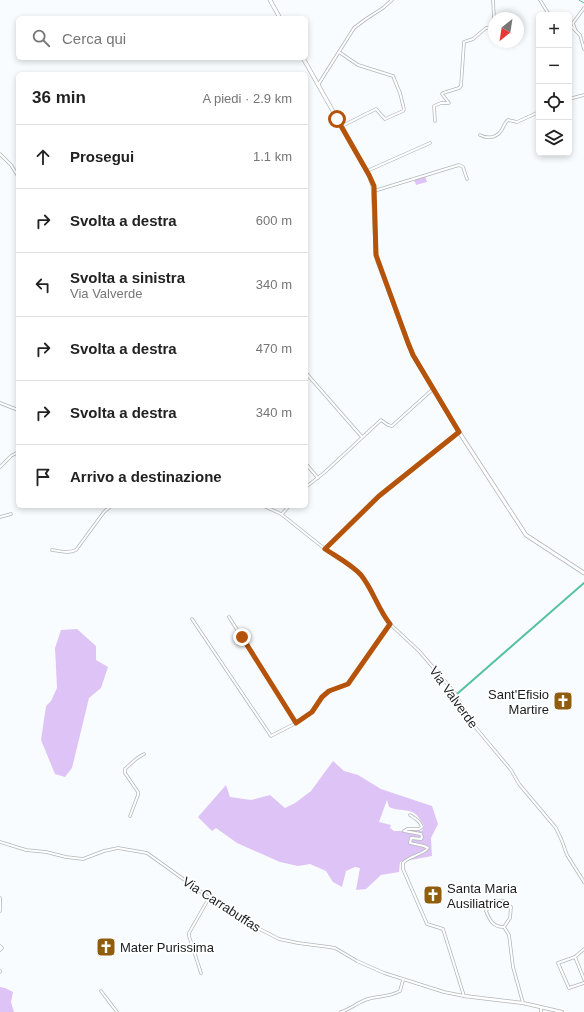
<!DOCTYPE html>
<html lang="it">
<head>
<meta charset="utf-8">
<style>
  body { margin:0; font-family:Helvetica,sans-serif; background:#f6f6f6; color:#222 }
  .controls { position:absolute; right:12px; top:12px; display:grid; overflow:hidden; border-radius:6px; box-shadow:0 2px 6px #0003 }
  .controls button { width:36px; height:36px; display:grid; place-items:center; padding:0; border:0; border-bottom:1px solid #e0e0e0; background:#fff; color:#222; font:20px sans-serif }
  .compass { position:absolute; left:488px; top:12px; width:36px; height:36px; border-radius:50%; background:#fff; box-shadow:0 2px 6px #0003; rotate:210deg }
  .stop { position:absolute; width:12px; height:12px; margin:-9px; border:3px solid #b45309; border-radius:50%; background:#fff }
  .stop.end { background:#b45309; border-color:#fff; box-shadow:0 1px 4px #0008 }
  .list { margin:0; padding:0; list-style:none }
  h2 { display:flex; justify-content:space-between; align-items:center; height:52px; margin:0; padding:0 16px; font-size:17px }
  h2 small { font-size:13px; font-weight:400; color:#767676 }
  .list li { display:grid; grid-template-columns:26px 1fr auto; gap:12px; align-items:center; box-sizing:border-box; height:64px; padding:0 16px; border-top:1px solid #e0e0e0 }
  .list b { display:block; font-size:15px; white-space:nowrap }
  .list p { margin:0; font-size:13px; white-space:nowrap; color:#767676 }
  .list em { font-size:13px; font-style:normal; color:#767676 }
  .icon { flex:none; width:22px; height:22px; fill:none; stroke:currentColor; stroke-width:2; stroke-linecap:round; stroke-linejoin:round }
  .map { position:relative; flex:none; width:584px; height:1012px; overflow:hidden }
  .search { position:absolute; background:#fff; box-shadow:0 2px 6px #0003; left:16px; top:16px; width:292px; height:44px; display:flex; align-items:center; gap:10px; box-sizing:border-box; padding:0 14px; border-radius:6px; color:#767676; font-size:15px }
  .panel { position:absolute; background:#fff; box-shadow:0 2px 6px #0003; left:16px; top:72px; width:292px; height:436px; border-radius:6px }
  .map>svg:first-child { display:block }
</style>
</head>
<body>
<div class="map">
<svg width="584" height="1012" viewBox="0 0 584 1012">
  <rect width="100%" height="100%" fill="#f9fcff"/>
  <!-- green -->
  <g fill="#dec4f6" fill-rule="evenodd">
    <path d="M 425,176 L 427,182 L 416,185 L 414,180 Z"/>
    <path d="M 77,629 L 96,646 L 96,660 L 108,667 L 101,688 L 89,698 L 72,768 L 65,777 L 55,774 L 41,740 L 46,706 L 51,701 L 57,688 L 55,648 L 61,630 Z"/>
    <path d="M 333,761 L 344,771 L 358,775 L 381,789 L 432,806 L 438,824 L 431,838 L 432,856 L 400,862 L 399,872 L 381,875 L 366,889 L 356,890 L 360,868 L 355,867 L 346,871 L 342,887 L 333,882 L 326,871 L 310,864 L 298,866 L 280,862 L 237,843 L 216,828 L 212,831 L 198,817 L 226,785 L 230,797 L 251,800 L 270,795 L 285,808 L 295,803 L 311,791 ZM 387,800 L 389,807 C 406,814 413,804 424,826 L 422,831 L 394,831 L 390,828 L 391,825 L 379,822 Z"/>
    <path d="M 0,987 L 5,988 L 13,992 L 11,1002 L 14,1012 L 0,1012 Z"/>
  </g>
  <g fill="none" stroke-linecap="round" stroke-linejoin="round">
    <!-- stream -->
    <path stroke="#57c0a3" stroke-width="1" d="M 579,0 L 584,3"/>
    <!-- canal -->
    <path stroke="#57c0a3" stroke-width="2" d="M 457,694 L 584,583"/>
    <!-- minor casing -->
    <g stroke="#b2b7ba" stroke-width="3.5">
      <g id="minor">
        <path d="M 493,0 L 494,18"/>
        <path d="M 540,0 L 548,13 L 554,15"/>
        <path d="M 569,24 L 580,35 L 584,49"/>
        <path d="M 575,29 L 573,23 L 584,8"/>
        <path d="M 339,52 L 358,65 L 393,76 L 400,93 L 404,109 L 403,111 L 385,119 L 376,109 L 342,126"/>
        <path d="M 318,85 L 354,28 L 366,19 L 383,8 L 392,0"/>
        <path d="M 569,99 L 584,95"/>
        <path d="M 435,121 L 434,106 L 441,103 L 449,103 L 442,94 L 443,93 L 459,88 L 461,86 L 464,42 L 473,39 L 486,28 L 494,27"/>
        <path d="M 480,135 C 487,139 496,138 501,131 C 504,127 504,123 508,120 L 517,122 L 539,112"/>
        <path d="M 0,154 L 11,165 L 18,176"/>
        <path d="M 367,171 L 430,143"/>
        <path d="M 374,191 L 459,165 L 463,167 L 467,179"/>
        <path d="M 306,373 L 362,437"/>
        <path d="M 0,403 L 18,410"/>
        <path d="M 306,464 L 318,478"/>
        <path d="M 0,467 L 11,456 L 18,452"/>
        <path d="M 306,487 L 325,472 L 381,420 L 388,425 L 392,426 L 433,389"/>
        <path d="M 264,506 L 281,514 L 325,549 L 353,568 L 361,575 L 370,588 L 383,615 L 390,624 L 419,651 L 438,673 L 455,693 L 471,722 L 511,770 L 519,784 L 556,828 L 562,841 L 567,855 L 584,882"/>
        <path d="M 282,514 L 289,506"/>
        <path d="M 0,517 L 11,514"/>
        <path d="M 325,549 L 379,496 L 459,432"/>
        <path d="M 52,550 C 60,551 68,554 76,550 L 104,512 L 111,506"/>
        <path d="M 229,617 L 296,723"/>
        <path d="M 192,619 L 271,736 L 296,723 L 312,712 L 322,697 L 329,691 L 348,684 L 390,624"/>
        <path d="M 130,816 L 138,795 L 138,792 L 125,773 L 125,769 L 136,759 L 144,754"/>
        <path d="M 0,842 L 26,850 L 46,852 L 66,857 L 83,859 L 104,851 L 118,848 L 147,853 L 225,909 L 254,926 L 279,939 L 298,943 L 329,947 L 335,948 L 357,961 L 384,973 L 444,992 L 464,996 L 443,929 L 427,924 L 403,869 L 403,863 C 410,855 423,855 428,848 L 424,846 L 410,843 L 411,838 L 421,839 L 422,837 L 421,834 L 404,831 L 407,829 L 419,829 L 422,827 C 420,821 416,819 410,815"/>
        <path d="M 0,898 L 0,911"/>
        <path d="M 499,901 L 503,901 L 511,907 L 510,918 L 504,927 C 493,927 490,921 486,911 L 489,907 Z"/>
        <path d="M 504,927 L 509,935 L 513,967 L 523,1003"/>
        <path d="M 0,946 L 2,948 L 0,950"/>
        <path d="M 584,949 L 575,957 L 558,963 L 569,988 L 584,983"/>
        <path d="M 575,957 L 584,979"/>
        <path d="M 0,971 L 0,972"/>
        <path d="M 201,973 L 189,936 L 189,933 L 209,898"/>
        <path d="M 101,991 L 117,1012"/>
        <path d="M 341,1012 C 351,1009 358,1002 368,999 C 378,996 390,997 400,991 L 403,980"/>
        <path d="M 541,1012 L 541,1007"/>
      </g>
    </g>
    <!-- tertiary casing -->
    <g stroke="#b2b7ba" stroke-width="4">
      <path id="tertiary" d="M 464,996 L 523,1003 L 562,1012"/>
    </g>
    <!-- secondary casing -->
    <g stroke="#b2b7ba" stroke-width="4.5">
      <g id="secondary">
        <path d="M 270,0 L 280,18"/>
        <path d="M 303,58 L 369,175 L 373,186 L 376,255 L 378,262 L 413,355 L 459,432 L 526,535 L 584,573"/>
      </g>
    </g>
    <!-- minor -->
    <use href="#minor" stroke="#fff" stroke-width="2"/>
    <!-- tertiary -->
    <use href="#tertiary" stroke="#fff" stroke-width="2.5"/>
    <!-- secondary -->
    <use href="#secondary" stroke="#fff" stroke-width="3"/>
  </g>
  <g fill="none" stroke-linecap="round" stroke-linejoin="round">
    <!-- route -->
    <path stroke="#b45309" stroke-width="5" d="M 242,637 L 296,723 L 312,712 L 322,697 L 329,691 L 348,684 L 390,624 C 378,609 373,590 361,575 C 352,565 337,557 325,549 L 379,496 L 459,432 L 413,355 L 408,343 L 376,255 L 374,186 L 369,175 L 337,119"/>
  </g>
  <!-- icons -->
  <defs>
    <g id="church-square" transform="scale(1)"><rect x="-9" y="-9" width="18" height="18" rx="4" fill="#905d0d" stroke="#fff"/><path d="M-1.2-6h2.4v3.5h3.3v2.4h-3.3V6h-2.4V-.1h-3.3v-2.4h3.3Z" fill="#fff"/></g>
  </defs>
  <g fill-rule="evenodd">
    <use href="#church-square" x="563" y="701"/>
    <use href="#church-square" x="433" y="895"/>
    <use href="#church-square" x="106" y="947"/>
  </g>
  <g text-anchor="middle" stroke-width="3.5" stroke-linejoin="round" paint-order="stroke">
    <!-- poi labels -->
    <g font-size="13" fill="#1a1c1d" stroke="#fff" text-anchor="start">
      <text x="549" y="699" text-anchor="end">Sant'Efisio<tspan x="549" dy="15">Martire</tspan></text>
      <text x="447" y="893">Santa Maria<tspan x="447" dy="15">Ausiliatrice</tspan></text>
      <text x="120" y="952">Mater Purissima</text>
    </g>
    <!-- street labels -->
    <g font-size="13" fill="#1a1c1d" stroke="#fff">
      <text transform="translate(454 697) rotate(54)" y="5">Via Valverde</text>
      <text transform="translate(222 904) rotate(33)" y="5">Via Carrabuffas</text>
    </g>
  </g>
</svg>
<div class="controls">
<button>+</button>
<button>−</button>
<button><svg class="icon" aria-label="locate" viewBox="0 0 24 24"><circle cx="12" cy="12" r="6"/><path d="M12 2v4M12 18v4M2 12h4M18 12h4"/></svg></button>
<button><svg class="icon" aria-label="layers" viewBox="0 0 24 24"><path d="M12 4l9 5-9 5-9-5zM3 14l9 5 9-5"/></svg></button>
</div>
<svg class="compass" viewBox="-18 -18 36 36"><path d="M0-13l5 13h-10z" fill="#e53935"/><path d="M0 13l5-13h-10z" fill="#767676"/></svg>
<div class="stop" style="left:337px;top:119px"></div>
<div class="stop end" style="left:242px;top:637px"></div>
<div class="search"><svg class="icon" aria-label="search" viewBox="0 0 24 24"><circle cx="10" cy="10" r="6"/><path d="M15 15l6 6"/></svg>Cerca qui</div>
<section class="panel">
<h2>36 min<small>A piedi · 2.9 km</small></h2>
<ul class="list">
<li><svg class="icon" aria-label="ahead" viewBox="0 0 24 24"><path d="M12 20V5M6 11l6-6 6 6"/></svg><div><b>Prosegui</b></div><em>1.1 km</em></li>
<li><svg class="icon" aria-label="right" viewBox="0 0 24 24"><path d="M7 20v-9h11M14 6l5 5-5 5"/></svg><div><b>Svolta a destra</b></div><em>600 m</em></li>
<li><svg class="icon" aria-label="left" viewBox="0 0 24 24"><path d="M17 20v-9H6M10 6l-5 5 5 5"/></svg><div><b>Svolta a sinistra</b><p>Via Valverde</p></div><em>340 m</em></li>
<li><svg class="icon" aria-label="right" viewBox="0 0 24 24"><path d="M7 20v-9h11M14 6l5 5-5 5"/></svg><div><b>Svolta a destra</b></div><em>470 m</em></li>
<li><svg class="icon" aria-label="right" viewBox="0 0 24 24"><path d="M7 20v-9h11M14 6l5 5-5 5"/></svg><div><b>Svolta a destra</b></div><em>340 m</em></li>
<li><svg class="icon" aria-label="arrive" viewBox="0 0 24 24"><path d="M6 21V4h12l-3 4 3 4H6"/></svg><div><b>Arrivo a destinazione</b></div></li>
</ul>
</section>
</div>
</body>
</html>
